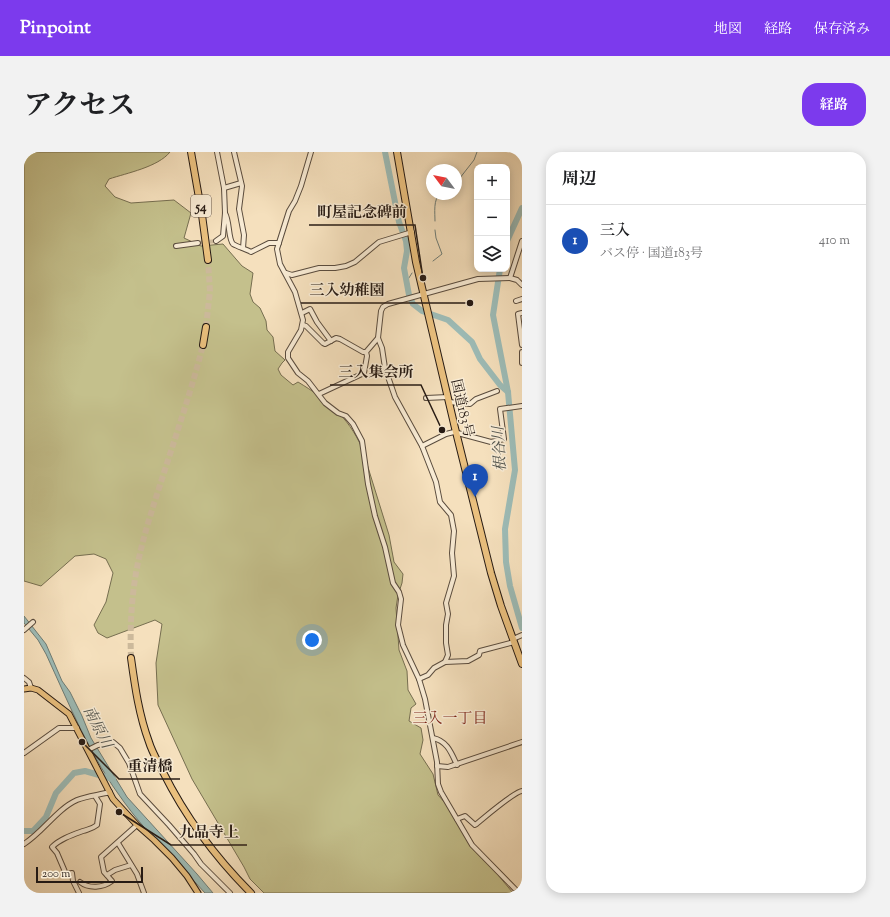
<!DOCTYPE html>
<html lang="ja">
<head>
<meta charset="utf-8">
<style>
  body { margin:0; font-family:"Sorts Mill Goudy","Noto Serif JP",serif; background:#f2f2f2; color:#202124 }
  .controls { position:absolute; right:12px; top:12px; display:grid; overflow:hidden; border-radius:8px; box-shadow:0 2px 10px #0003 }
  .controls button { width:36px; height:36px; display:grid; place-items:center; padding:0; border:0; border-bottom:1px solid #e0e0e0; background:#fff; color:#202124; font:20px sans-serif }
  .compass { position:absolute; left:402px; top:12px; width:36px; height:36px; border-radius:50%; background:#fff; box-shadow:0 2px 10px #0003; rotate:302deg }
  .scale { position:absolute; left:12px; bottom:10px; width:107px; box-sizing:border-box; padding-left:4px; border:2px solid #271b14; border-top:0; font-size:11px; line-height:14px; white-space:nowrap; color:#271b14; -webkit-text-stroke:3px #f8ebd4; paint-order:stroke }
  .you { position:absolute; left:288px; top:488px; width:14px; height:14px; margin:-10px; border:3px solid #fff; border-radius:50%; background:#1a73e8; box-shadow:0 0 0 6px #1a73e833 }
  .badge { display:grid; place-items:center; width:26px; height:26px; border-radius:50%; background:#7c3aed; color:#fff; font-size:13px; font-weight:700 }
  .pin { position:absolute; translate:-50% -33px; filter:drop-shadow(0 1px 2px #0008) }
  .pin::after { content:''; position:absolute; top:21px; width:14px; height:12px; background:inherit; clip-path:polygon(0 0,100% 0,50% 100%) }
  .list { margin:0; padding:0; list-style:none }
  h2 { display:flex; justify-content:space-between; align-items:center; height:52px; margin:0; padding:0 16px; font-size:17px }
  h2 small { font-size:13px; font-weight:400; color:#757577 }
  .list li { display:grid; grid-template-columns:26px 1fr auto; gap:12px; align-items:center; box-sizing:border-box; height:72px; padding:0 16px; border-top:1px solid #e0e0e0 }
  .list b { display:block; font-size:15px; white-space:nowrap }
  .list p { margin:0; font-size:13px; white-space:nowrap; color:#757577 }
  .list em { font-size:13px; font-style:normal; color:#757577 }
  .icon { flex:none; width:22px; height:22px; fill:none; stroke:currentColor; stroke-width:2; stroke-linecap:round; stroke-linejoin:round }
  .map { position:relative; flex:none; width:498px; height:741px; overflow:hidden; border-radius:16px }
  header { display:flex; align-items:center; gap:24px; box-sizing:border-box; height:56px; padding:0 20px; background:#7c3aed; color:#fff }
  header strong { font-size:19px }
  nav { display:flex; gap:22px; margin-inline-start:auto; font-size:14px }
  .intro { display:flex; align-items:center; justify-content:space-between; box-sizing:border-box; height:96px; padding:0 24px }
  h1 { margin:0; font-size:28px }
  .button { padding:10px 18px; border-radius:16px; background:#7c3aed; color:#fff; font-size:14px; font-weight:700 }
  main { display:flex; gap:24px; padding:0 24px }
  aside { flex:1; background:#fff; border-radius:16px; box-shadow:0 2px 10px #0003 }
  .map>svg:first-child { display:block }
</style>
</head>
<body>
<header>
<strong>Pinpoint</strong>
<nav><a>地図</a><a>経路</a><a>保存済み</a></nav>
</header>
<div class="intro"><h1>アクセス</h1><a class="button">経路</a></div>
<main>
<div class="map">
<svg width="498" height="741" viewBox="0 0 498 741">
  <rect width="100%" height="100%" fill="#f5e0bd"/>
  <filter id="stains"><feTurbulence type="fractalNoise" baseFrequency=".005" numOctaves="4"/><feColorMatrix values="0 0 0 0 .2 0 0 0 0 .09 0 0 0 0 .02 0 0 0 .5 -.17"/></filter>
  <radialGradient id="worn" r=".72"><stop offset=".6" stop-color="#630" stop-opacity="0"/><stop offset="1" stop-color="#630" stop-opacity=".3"/></radialGradient>
  <!-- green -->
  <path fill="#c4c08c" stroke="#766e50" d="M 0,0 L 146,0 C 134,15 103,21 85,27 L 81,34 L 91,45 L 107,51 L 150,48 L 167,61 L 160,86 L 177,94 L 199,92 L 218,114 L 229,121 L 226,142 L 229,150 L 236,156 L 242,169 L 243,178 L 249,185 L 251,199 L 261,208 L 258,211 L 254,217 L 257,223 L 269,233 L 274,230 C 302,247 324,264 338,296 L 365,383 L 370,410 L 379,422 L 378,431 L 374,443 L 372,456 L 375,498 L 383,519 L 384,538 L 392,552 L 387,556 L 385,569 L 397,576 L 399,588 L 396,602 L 409,622 L 414,643 L 431,662 L 455,700 L 489,741 L 240,741 L 226,727 L 220,715 L 168,627 L 134,553 L 132,511 L 138,472 L 131,468 L 83,486 L 74,481 L 70,473 L 82,450 L 89,421 L 82,407 L 70,402 L 51,404 L 17,434 L 0,429 Z"/>
  <!-- water -->
  <path fill="#9dbcb7" stroke="#6e7c76" d="M 0,464 L 22,492 L 38,529 L 46,540 L 58,564 L 67,586 L 103,645 L 173,722 L 189,741 L 181,741 C 154,711 124,683 100,650 C 67,606 45,552 22,502 L 14,488 L 0,471 Z"/>
  <g fill="none" stroke-linecap="round" stroke-linejoin="round">
    <!-- stream -->
    <g stroke="#6e7c76" stroke-width="1">
      <path d="M 432,31 L 450,8 L 453,0"/>
      <path d="M 411,69 C 411,61 409,47 416,42"/>
      <path d="M 409,109 L 418,102 L 412,86 L 411,78"/>
      <path d="M 383,129 L 388,121"/>
    </g>
    <!-- river -->
    <g stroke="#9dbcb7" stroke-width="6">
      <path d="M 361,0 L 375,70 L 382,89 L 383,99 L 380,116 L 385,143 L 389,152 L 398,159 L 424,168 L 448,190 L 456,207 L 476,233 L 484,240"/>
      <path d="M 483,89 L 498,56"/>
      <path d="M 476,117 L 469,163 L 484,240 L 491,318 L 481,377 L 482,410 L 486,434 L 498,476"/>
      <path d="M 0,679 L 9,679 L 22,665 L 32,641 L 50,621 L 61,619 L 89,627"/>
    </g>
    <!-- minor-tunnel -->
    <path stroke="#ccb99b" stroke-width="4" stroke-dasharray="4 2" stroke-linecap="butt" d="M 174,91 L 192,89"/>
    <!-- highway-tunnel -->
    <g stroke="#ccb99b" stroke-width="6" stroke-dasharray="6 3" stroke-linecap="butt">
      <path d="M 182,175 L 186,139 L 184,108"/>
      <path d="M 107,506 C 106,479 107,453 111,427 C 116,395 126,364 136,333 C 151,286 167,240 179,193"/>
    </g>
    <!-- minor casing -->
    <g stroke="#5a4c3e" stroke-width="6">
      <g id="minor">
        <path d="M 210,0 L 218,34 L 215,57 L 220,83 L 219,96"/>
        <path d="M 287,0 L 277,34 L 271,49 L 265,59 L 253,97 L 256,112 L 271,140 L 279,168 L 277,178 L 264,200 L 264,206 L 274,221 L 284,229 L 301,251 L 314,261 L 322,264 L 329,272 L 338,289 L 344,332 L 351,364 L 361,395 L 369,431 L 375,440 L 377,447 L 374,473 L 379,493 L 395,527 L 401,547 L 413,610 L 414,632 L 417,640 L 448,693 L 495,741"/>
        <path d="M 200,36 L 217,31"/>
        <path d="M 201,61 C 206,69 204,87 209,92 C 214,95 222,97 227,100 L 245,91 L 255,91"/>
        <path d="M 192,89 L 199,84 L 201,61 L 200,36 L 193,0"/>
        <path d="M 152,94 L 174,91"/>
        <path d="M 262,121 L 268,123 L 295,116 L 311,116 L 322,114 L 331,110 L 355,90 L 388,80"/>
        <path d="M 486,126 L 498,89"/>
        <path d="M 492,149 L 498,147"/>
        <path d="M 278,161 L 286,157 L 293,170 L 307,189"/>
        <path d="M 498,161 L 494,162 L 498,193"/>
        <path d="M 279,173 L 282,174 L 299,191 L 301,192 L 312,186 L 316,187 L 339,200 L 342,200"/>
        <path d="M 498,200 L 498,211"/>
        <path d="M 295,242 L 340,221 L 343,204 L 342,200 L 354,186"/>
        <path d="M 402,246 L 424,245"/>
        <path d="M 425,250 L 446,252 L 452,247 L 473,239"/>
        <path d="M 398,294 L 422,282 L 430,280 L 467,290 L 480,287 L 476,257 L 498,254"/>
        <path d="M 0,478 L 9,470"/>
        <path d="M 489,487 L 498,483"/>
        <path d="M 421,510 L 424,503 L 422,491 L 422,473 L 424,462 L 422,451 L 430,424 L 428,401 L 430,379 L 427,363 L 416,350 L 412,330 L 398,294 L 371,245 L 361,216 L 358,196 L 354,186 L 357,159 L 359,155 L 364,152 L 454,127 L 486,126 L 493,128 L 498,133"/>
        <path d="M 0,526 L 5,530 L 7,536"/>
        <path d="M 395,527 L 404,523 L 410,516 L 421,510 L 444,509 L 455,503 L 456,499 L 490,490"/>
        <path d="M 409,586 C 423,589 427,600 433,613"/>
        <path d="M 64,598 L 74,593 L 89,590 L 96,596 L 105,611 L 116,642 L 145,673 L 170,702 L 177,712 L 206,741"/>
        <path d="M 0,601 L 35,576 L 53,576"/>
        <path d="M 413,614 L 424,615 L 498,590"/>
        <path d="M 433,667 L 441,664 L 451,673 C 460,666 491,639 498,639"/>
        <path d="M 94,691 L 113,722 L 120,741"/>
        <path d="M 0,692 C 19,680 33,657 53,648 C 63,644 75,643 86,640"/>
        <path d="M 42,722 L 33,701 L 28,695 C 36,687 48,683 59,679 C 65,677 68,677 73,673 L 76,652 L 71,644"/>
        <path d="M 43,722 L 48,721 L 49,729 L 55,741"/>
        <path d="M 83,723 L 91,718 L 107,713"/>
        <path d="M 56,730 C 65,737 79,736 88,729 L 80,720 L 77,705 L 113,673"/>
      </g>
    </g>
    <!-- major casing -->
    <g stroke="#271b14" stroke-width="7">
      <path id="major" d="M 0,537 L 7,536 L 14,538 L 45,562 L 89,647 L 113,673 L 130,688 L 148,706 L 163,724 L 174,741"/>
    </g>
    <!-- highway casing -->
    <g stroke="#271b14" stroke-width="8">
      <g id="highway">
        <path d="M 167,0 L 178,63 L 184,108"/>
        <path d="M 373,0 L 392,110 L 431,276 L 467,421 L 477,454 L 498,512"/>
        <path d="M 179,193 L 182,175"/>
        <path d="M 107,506 C 111,535 115,563 125,590 C 128,600 134,610 139,620 C 162,666 191,705 227,741"/>
      </g>
    </g>
    <!-- minor -->
    <use href="#minor" stroke="#f8ebd4" stroke-width="4"/>
    <!-- major -->
    <use href="#major" stroke="#eac07e" stroke-width="5"/>
    <!-- highway -->
    <use href="#highway" stroke="#eac07e" stroke-width="6"/>
  </g>
  <g text-anchor="middle" stroke-width="3" stroke-linejoin="round" paint-order="stroke">
    <!-- shield labels -->
    <rect fill="#f8ebd4" stroke="#66594e" stroke-width="1" x="167" y="43" width="20" height="22" rx="3"/>
    <g font-size="13" font-weight="bold" fill="#271b14">
      <text x="177" y="59">54</text>
    </g>
    <!-- street labels -->
    <g font-size="14" fill="#271b14" stroke="#f8ebd4">
      <text transform="translate(439 256) rotate(77)" y="5">国道183号</text>
    </g>
    <!-- water labels -->
    <g font-size="15" font-style="italic" fill="#50534d" stroke="#f8ebd4">
      <text transform="translate(475 297) rotate(-93)" y="5">根谷川</text>
      <text transform="translate(74 575) rotate(63)" y="5">南原川</text>
    </g>
    <!-- neighbourhood labels -->
    <g font-size="15" fill="#7a1f14" stroke="#f8ebd4">
      <text x="426" y="571">三入一丁目</text>
    </g>
  </g>
  <!-- callouts -->
  <path fill="none" stroke="#271b14" stroke-width="1.5" d="M399 126L391 73H285M446 151L368 151H277M418 278L397 233H306M58 590L95 627H156M95 660L147 693H223"/>
  <g fill="#271b14" stroke="#f8ebd4" stroke-width="1.5">
    <circle cx="399" cy="126" r="4"/>
    <circle cx="446" cy="151" r="4"/>
    <circle cx="418" cy="278" r="4"/>
    <circle cx="58" cy="590" r="4"/>
    <circle cx="95" cy="660" r="4"/>
  </g>
  <g font-size="15" text-anchor="middle" font-weight="bold" fill="#271b14" stroke="#f8ebd4" stroke-width="3" stroke-linejoin="round" paint-order="stroke">
    <text x="338" y="65">町屋記念碑前</text>
    <text x="323" y="143">三入幼稚園</text>
    <text x="352" y="225">三入集会所</text>
    <text x="126" y="619">重清橋</text>
    <text x="185" y="685">九品寺上</text>
  </g>
  <rect width="100%" height="100%" filter="url(#stains)"/>
  <rect width="100%" height="100%" fill="url(#worn)"/>
</svg>
<div class="controls">
<button>+</button>
<button>−</button>
<button><svg class="icon" aria-label="layers" viewBox="0 0 24 24"><path d="M12 4l9 5-9 5-9-5zM3 14l9 5 9-5"/></svg></button>
</div>
<svg class="compass" viewBox="-18 -18 36 36"><path d="M0-13l5 13h-10z" fill="#e53935"/><path d="M0 13l5-13h-10z" fill="#757577"/></svg>
<div class="scale">200 m</div>
<div class="you"></div>
<div class="pin badge" style="left:451px;top:345px;background:#1a4fb4">1</div>
</div>
<aside>
<h2>周辺<small></small></h2>
<ul class="list">
<li><span class="badge" style="background:#1a4fb4">1</span><div><b>三入</b><p>バス停 · 国道183号</p></div><em>410 m</em></li>
</ul>
</aside>
</main>
</body>
</html>
